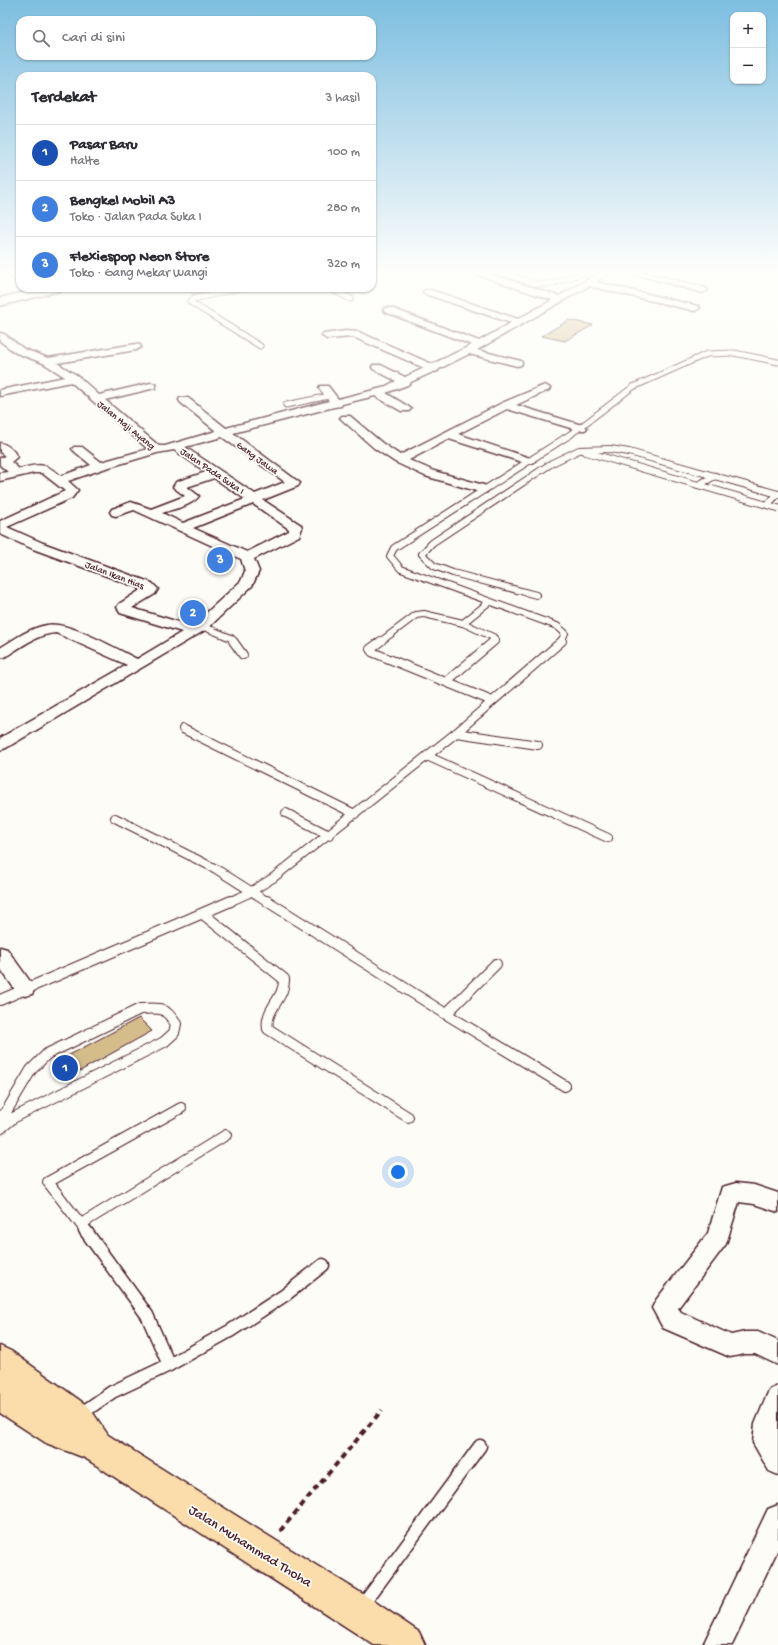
<!DOCTYPE html>
<html lang="id">
<head>
<meta charset="utf-8">
<style>
  body { margin:0; font-family:"Gochi Hand",sans-serif; background:#f2f2f3; color:#2b2b33 }
  .controls { position:absolute; right:12px; top:12px; display:grid; overflow:hidden; border-radius:8px; box-shadow:0 1px 3px #0004 }
  .controls button { width:36px; height:36px; display:grid; place-items:center; padding:0; border:0; border-bottom:1px solid #e1e1e2; background:#fff; color:#2b2b33; font:20px sans-serif }
  .you { position:absolute; left:398px; top:1172px; width:14px; height:14px; margin:-10px; border:3px solid #fff; border-radius:50%; background:#1a73e8; box-shadow:0 0 0 6px #1a73e833 }
  .badge { display:grid; place-items:center; width:26px; height:26px; border-radius:50%; background:#d93025; color:#fff; font-size:13px; font-weight:700 }
  .pin { position:absolute; translate:-50% -50%; border:2px solid #fff; box-shadow:0 1px 4px #0006 }
  .list { margin:0; padding:0; list-style:none }
  h2 { display:flex; justify-content:space-between; align-items:center; height:52px; margin:0; padding:0 16px; font-size:17px }
  h2 small { font-size:13px; font-weight:400; color:#7c7c81 }
  .list li { display:grid; grid-template-columns:26px 1fr auto; gap:12px; align-items:center; box-sizing:border-box; height:56px; padding:0 16px; border-top:1px solid #e1e1e2 }
  .list b { display:block; font-size:15px; white-space:nowrap }
  .list p { margin:0; font-size:13px; white-space:nowrap; color:#7c7c81 }
  .list em { font-size:13px; font-style:normal; color:#7c7c81 }
  .icon { flex:none; width:22px; height:22px; fill:none; stroke:currentColor; stroke-width:2; stroke-linecap:round; stroke-linejoin:round }
  .map { position:relative; flex:none; width:778px; height:1645px; overflow:hidden }
  .search { position:absolute; background:#fff; box-shadow:0 1px 3px #0004; left:16px; top:16px; width:360px; height:44px; display:flex; align-items:center; gap:10px; box-sizing:border-box; padding:0 14px; border-radius:12px; color:#7c7c81; font-size:15px }
  .panel { position:absolute; background:#fff; box-shadow:0 1px 3px #0004; left:16px; top:72px; width:360px; height:220px; border-radius:12px }
  .map>svg:first-child { display:block }
</style>
</head>
<body>
<div class="map">
<svg width="778" height="1645" viewBox="0 0 778 1645">
  <rect width="100%" height="100%" fill="#fdfcf7"/>
  <filter id="ink" filterUnits="userSpaceOnUse"><feTurbulence type="fractalNoise" baseFrequency=".025" numOctaves="2"/><feDisplacementMap in="SourceGraphic" scale="8" xChannelSelector="R" yChannelSelector="G"/><feConvolveMatrix kernelMatrix="1 2 1 2 8 2 1 2 1" color-interpolation-filters="sRGB"/></filter>
  <g filter="url(#ink)">
    <!-- building -->
    <g fill="#d4bc8b" stroke="#4a1f2b">
      <path d="M 569,320 L 593,325 L 565,341 L 541,336 Z"/>
      <path d="M 139,1018 L 152,1031 L 71,1076 L 58,1061 Z"/>
    </g>
    <g fill="none" stroke-linecap="round" stroke-linejoin="round">
      <!-- lane-far4 casing -->
      <g stroke="#4a1f2b" stroke-width="7">
        <g id="lane-far4">
          <path d="M 8,271 L 20,282"/>
          <path d="M 495,271 L 537,284 L 551,284 L 588,271"/>
          <path d="M 27,288 L 34,294"/>
          <path d="M 240,288 L 193,299 L 190,302 L 260,346"/>
          <path d="M 329,288 L 351,299"/>
          <path d="M 194,291 L 209,288"/>
          <path d="M 286,405 L 329,396"/>
          <path d="M 570,435 L 633,387 L 707,354 L 734,353 L 778,362"/>
        </g>
      </g>
      <!-- lane-far3 casing -->
      <g stroke="#4a1f2b" stroke-width="8">
        <g id="lane-far3">
          <path d="M 586,452 L 698,485 L 715,476"/>
          <path d="M 698,485 L 767,505"/>
          <path d="M 778,494 L 767,505 L 778,508"/>
          <path d="M 536,595 L 453,573 L 434,566 L 422,554 L 432,543 L 552,463 L 579,450 L 610,449 L 629,452 L 778,494"/>
          <path d="M 463,623 L 493,637 L 495,639 L 494,642"/>
          <path d="M 202,626 L 231,638 L 234,642"/>
          <path d="M 380,642 L 416,615 L 424,614 L 463,623 L 489,602"/>
          <path d="M 561,642 L 565,633 L 557,626 L 401,569 L 390,556 L 394,548 L 571,434"/>
        </g>
      </g>
      <!-- lane-far2 casing -->
      <g stroke="#4a1f2b" stroke-width="10">
        <g id="lane-far2">
          <path d="M 233,641 L 243,655"/>
          <path d="M 381,641 L 370,649 L 372,652 L 492,701"/>
          <path d="M 447,681 L 494,641"/>
          <path d="M 183,729 L 355,814"/>
          <path d="M 456,733 L 538,745"/>
          <path d="M 427,756 L 608,838"/>
          <path d="M 286,813 L 329,835"/>
          <path d="M 115,818 L 216,869 L 268,902"/>
          <path d="M 229,902 L 247,894 L 273,878 L 456,733 L 562,641"/>
        </g>
      </g>
      <!-- lane-far1 casing -->
      <g stroke="#4a1f2b" stroke-width="12">
        <g id="lane-far1">
          <path d="M 267,901 L 446,1014 L 565,1086"/>
          <path d="M 203,914 L 284,979 C 285,999 264,1009 268,1029 L 408,1117"/>
          <path d="M 0,1000 L 231,901"/>
          <path d="M 446,1014 L 496,964"/>
          <path d="M 0,1118 L 6,1112 L 31,1070 L 47,1054 L 140,1009 C 161,1008 164,1006 176,1024 L 174,1033 L 164,1042 L 13,1118 L 0,1129"/>
          <path d="M 81,1224 L 226,1135"/>
          <path d="M 86,1231 L 48,1182 L 181,1108"/>
        </g>
      </g>
      <!-- lane casing -->
      <g stroke="#4a1f2b" stroke-width="15">
        <g id="lane">
          <path d="M 169,1365 L 230,1331 L 285,1295 L 323,1265"/>
          <path d="M 82,1413 L 112,1392 L 169,1365 L 147,1315 L 85,1230"/>
          <path d="M 362,1606 L 480,1446"/>
        </g>
      </g>
      <!-- street casing -->
      <g stroke="#4a1f2b" stroke-width="3">
        <g id="street">
          <path d="M 466,271 L 481,271 L 559,296 L 602,271 L 613,271 L 596,282 L 698,306 L 700,308 L 695,311 L 589,286 L 477,350 L 521,361 L 522,363 L 521,365 L 517,366 L 469,354 L 439,369 L 438,371 L 433,372 L 411,382 L 410,384 L 386,393 L 409,407 L 411,409 L 409,411 L 401,411 L 375,396 L 342,404 L 341,406 L 334,407 L 233,433 L 300,483 L 298,486 L 263,500 L 301,525 L 302,528 L 299,536 L 254,559 L 259,571 L 252,586 L 207,629 L 6,748 L 0,750 L 0,738 L 127,665 L 56,633 C 37,634 21,647 5,657 L 0,658 L 0,648 C 15,639 29,628 47,625 C 69,621 116,649 137,659 L 182,632 L 120,613 L 117,607 L 119,604 L 142,589 L 33,549 L 0,534 L 0,521 L 65,491 L 42,473 L 34,473 L 0,481 L 0,473 L 8,472 L 0,465 L 0,458 L 5,456 L 0,452 L 0,443 C 7,444 14,450 17,457 L 11,462 L 19,469 C 39,464 44,462 61,476 L 91,465 L 74,451 L 72,449 L 74,447 L 82,447 L 101,462 L 148,449 L 71,382 L 0,396 L 0,390 L 65,377 L 43,363 L 16,353 L 0,341 L 0,333 L 4,334 L 24,349 L 48,358 L 136,344 L 140,345 L 141,347 L 136,350 L 57,363 L 78,376 L 99,395 L 151,383 L 155,384 L 156,386 L 155,388 L 105,400 L 159,446 L 165,446 L 216,431 L 180,402 L 179,400 L 180,398 L 188,398 L 226,428 L 329,401 L 319,388 L 320,386 L 328,386 L 338,399 L 382,388 L 396,381 L 373,369 L 372,367 L 373,365 L 381,365 L 405,377 L 424,368 L 353,337 L 327,339 L 322,336 L 323,334 L 346,331 L 359,332 L 432,364 L 472,345 L 385,312 L 383,310 L 385,308 L 391,308 L 479,341 L 511,323 L 425,294 L 423,292 L 425,290 L 431,290 L 518,319 L 552,300 ZM 222,437 L 285,482 L 255,494 L 185,447 ZM 174,450 L 206,472 L 176,482 L 173,487 L 185,496 L 151,509 L 131,502 L 112,509 L 110,512 L 112,515 L 116,516 L 134,510 L 241,559 L 245,571 L 241,581 L 192,626 L 132,608 L 155,594 L 158,589 L 152,583 L 43,543 L 7,527 L 72,498 L 78,490 L 68,481 L 103,469 L 157,453 ZM 214,478 L 245,499 L 183,523 L 162,513 C 173,509 192,506 199,496 L 187,487 ZM 253,504 L 289,529 L 289,531 L 247,552 L 193,528 Z"/>
          <path d="M 624,271 L 640,271 L 706,288 L 708,290 L 703,293 Z"/>
          <path d="M 545,385 L 550,388 L 549,390 L 516,405 L 585,426 L 587,428 L 585,430 L 577,430 L 507,409 L 458,434 L 533,459 L 535,461 L 533,463 L 525,463 L 449,439 L 409,460 L 434,471 L 487,486 L 489,489 L 487,492 L 483,493 L 425,476 L 395,462 L 374,448 L 340,418 L 342,416 L 350,416 L 382,443 L 400,455 L 502,403 Z"/>
          <path d="M 0,947 L 7,949 L 32,984 L 35,989 L 32,994 L 25,996 L 18,994 L 0,968 Z"/>
          <path d="M 736,1183 L 754,1185 L 778,1193 L 778,1212 L 754,1204 L 739,1202 L 726,1244 L 678,1308 L 681,1312 L 731,1335 L 745,1332 L 758,1332 L 778,1341 L 778,1365 L 755,1354 L 745,1354 L 730,1357 L 663,1328 L 652,1308 L 656,1300 L 708,1233 L 722,1187 Z"/>
          <path d="M 778,1386 L 778,1475 L 769,1471 L 753,1443 L 755,1424 L 769,1390 Z"/>
          <path d="M 778,1505 L 778,1549 L 732,1645 L 703,1645 L 768,1509 Z"/>
        </g>
      </g>
      <!-- secondary casing -->
      <g stroke="#4a1f2b" stroke-width="3">
        <path id="secondary" d="M 42,288 L 62,288 L 60,291 L 0,306 L 0,298 Z"/>
      </g>
      <!-- primary casing -->
      <g stroke="#4a1f2b" stroke-width="3">
        <path id="primary" d="M 0,1346 L 11,1351 L 89,1407 L 108,1435 L 275,1540 L 371,1599 L 419,1632 L 425,1645 L 374,1645 L 85,1458 L 46,1443 L 0,1413 Z"/>
      </g>
      <!-- path -->
      <path stroke="#4a1f2b" stroke-width="4" stroke-dasharray="6 4.5" stroke-linecap="butt" d="M 280,1531 L 382,1410"/>
      <!-- lane-far4 -->
      <use href="#lane-far4" stroke="#fdfcf7" stroke-width="5"/>
      <!-- lane-far3 -->
      <use href="#lane-far3" stroke="#fdfcf7" stroke-width="6"/>
      <!-- lane-far2 -->
      <use href="#lane-far2" stroke="#fdfcf7" stroke-width="8"/>
      <!-- lane-far1 -->
      <use href="#lane-far1" stroke="#fdfcf7" stroke-width="10"/>
      <!-- lane -->
      <use href="#lane" stroke="#fdfcf7" stroke-width="12"/>
      <!-- street -->
      <use href="#street" fill="#fdfcf7" fill-rule="evenodd"/>
      <!-- secondary -->
      <use href="#secondary" fill="#fdfcf7" fill-rule="evenodd"/>
      <!-- primary -->
      <use href="#primary" fill="#faddab" fill-rule="evenodd"/>
    </g>
  </g>
  <!-- sky -->
  <linearGradient id="sky" x2="0" y2="1"><stop stop-color="#7dbee0"/><stop offset="0.54" stop-color="#fefefb"/><stop offset="1" stop-color="#fefefb" stop-opacity="0"/></linearGradient>
  <rect width="778" height="502" fill="url(#sky)"/>
  <g text-anchor="middle" stroke-width="3.5" stroke-linejoin="round" paint-order="stroke">
    <!-- far-street labels -->
    <g font-size="10" fill="#4a1f2b" stroke="#fdfcf7">
      <text transform="translate(127 424) rotate(39)" y="4">Jalan Haji Ayang</text>
      <text transform="translate(258 457) rotate(36)" y="4">Gang Jawa</text>
      <text transform="translate(213 470) rotate(34)" y="4">Jalan Pada Suka I</text>
      <text transform="translate(115 574) rotate(21)" y="4">Jalan Ikan Hias</text>
    </g>
    <!-- near-street labels -->
    <g font-size="14" fill="#4a1f2b" stroke="#fdfcf7">
      <text transform="translate(251 1545) rotate(32)" y="5">Jalan Muhammad Thoha</text>
    </g>
  </g>
</svg>
<div class="controls">
<button>+</button>
<button>−</button>
</div>
<div class="you"></div>
<div class="pin badge" style="left:65px;top:1068px;background:#1a4fb4">1</div>
<div class="pin badge" style="left:193px;top:613px;background:#3f7fe0">2</div>
<div class="pin badge" style="left:220px;top:560px;background:#3f7fe0">3</div>
<div class="search"><svg class="icon" aria-label="search" viewBox="0 0 24 24"><circle cx="10" cy="10" r="6"/><path d="M15 15l6 6"/></svg>Cari di sini</div>
<section class="panel">
<h2>Terdekat<small>3 hasil</small></h2>
<ul class="list">
<li><span class="badge" style="background:#1a4fb4">1</span><div><b>Pasar Baru</b><p>Halte</p></div><em>100 m</em></li>
<li><span class="badge" style="background:#3f7fe0">2</span><div><b>Bengkel Mobil A3</b><p>Toko · Jalan Pada Suka I</p></div><em>280 m</em></li>
<li><span class="badge" style="background:#3f7fe0">3</span><div><b>Flexiespop Neon Store</b><p>Toko · Gang Mekar Wangi</p></div><em>320 m</em></li>
</ul>
</section>
</div>
</body>
</html>
